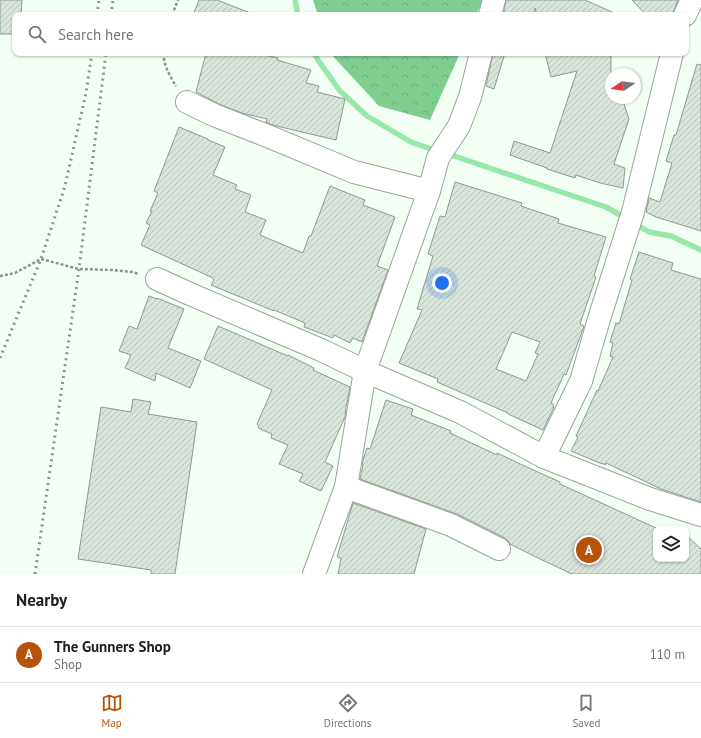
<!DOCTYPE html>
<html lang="en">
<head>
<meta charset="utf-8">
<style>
  body { margin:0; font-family:"PT Sans",sans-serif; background:#f6f6f6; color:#202124 }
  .controls { position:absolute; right:12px; bottom:12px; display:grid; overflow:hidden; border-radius:8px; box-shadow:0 1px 3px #0004 }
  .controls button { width:36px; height:36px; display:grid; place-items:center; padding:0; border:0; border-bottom:1px solid #e0e0e0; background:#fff; color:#202124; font:20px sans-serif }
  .compass { position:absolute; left:605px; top:68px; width:36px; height:36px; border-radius:50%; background:#fff; box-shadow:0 1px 3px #0004; rotate:257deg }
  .you { position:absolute; left:442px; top:283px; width:14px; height:14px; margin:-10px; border:3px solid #fff; border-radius:50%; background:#1a73e8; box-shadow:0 0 0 6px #1a73e833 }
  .badge { display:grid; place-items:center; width:26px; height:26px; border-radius:50%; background:#b45309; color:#fff; font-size:13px; font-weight:700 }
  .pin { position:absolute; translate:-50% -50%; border:2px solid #fff; box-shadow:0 1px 4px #0006 }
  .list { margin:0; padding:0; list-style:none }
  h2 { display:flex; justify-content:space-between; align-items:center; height:52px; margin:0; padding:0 16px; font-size:17px }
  h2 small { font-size:13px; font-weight:400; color:#757577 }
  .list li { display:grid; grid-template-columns:26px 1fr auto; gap:12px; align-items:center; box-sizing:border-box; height:56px; padding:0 16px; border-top:1px solid #e0e0e0 }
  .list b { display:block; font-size:15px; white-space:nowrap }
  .list p { margin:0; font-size:13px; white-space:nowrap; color:#757577 }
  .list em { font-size:13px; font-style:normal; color:#757577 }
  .icon { flex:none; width:22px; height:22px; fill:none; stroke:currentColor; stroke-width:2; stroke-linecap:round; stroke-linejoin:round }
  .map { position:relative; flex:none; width:701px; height:574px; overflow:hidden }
  .search { position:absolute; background:#fff; box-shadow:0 1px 3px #0004; left:12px; right:12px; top:12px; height:44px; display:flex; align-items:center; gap:10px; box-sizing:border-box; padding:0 14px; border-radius:8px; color:#757577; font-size:15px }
  .sheet { height:108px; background:#fff }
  nav { display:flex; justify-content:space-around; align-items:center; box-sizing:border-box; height:56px; border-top:1px solid #e0e0e0; background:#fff; font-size:11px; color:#757577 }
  nav a { display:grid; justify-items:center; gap:2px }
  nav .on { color:#b45309 }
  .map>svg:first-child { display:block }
</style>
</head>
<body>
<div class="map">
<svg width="701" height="574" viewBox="0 0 701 574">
  <defs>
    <pattern id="forest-crowns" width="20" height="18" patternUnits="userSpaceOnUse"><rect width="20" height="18" fill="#7fce90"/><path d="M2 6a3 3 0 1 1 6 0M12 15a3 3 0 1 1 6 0" fill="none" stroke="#6db07c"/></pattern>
    <pattern id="building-hatch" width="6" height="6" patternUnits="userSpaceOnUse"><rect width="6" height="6" fill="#d9e4db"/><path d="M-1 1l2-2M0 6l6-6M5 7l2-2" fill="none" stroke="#bac3bb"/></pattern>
  </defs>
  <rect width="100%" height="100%" fill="#f3fef5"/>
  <!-- forest -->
  <g fill="url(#forest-crowns)">
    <path d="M 313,0 L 483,0 L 476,15 L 318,15 Z"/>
    <path d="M 330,53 L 460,53 L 430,120 L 379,106 Z"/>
  </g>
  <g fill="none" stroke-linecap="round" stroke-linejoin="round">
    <!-- stream -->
    <g stroke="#98e8a9" stroke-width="5.5">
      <path d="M 295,0 L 298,15"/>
      <path d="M 314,53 L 318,60 L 340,91 L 367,116 L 411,142 L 437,151"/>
      <path d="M 445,153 L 606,207 L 627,219"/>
      <path d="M 634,223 L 649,232 L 671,236 L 701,250"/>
    </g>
  </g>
  <!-- building -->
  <g fill="url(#building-hatch)" stroke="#909a92" fill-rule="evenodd">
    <path d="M 0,0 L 22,0 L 21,15 L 15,15 L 15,34 L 0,34 Z"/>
    <path d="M 199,0 L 217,0 L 253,14 L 253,15 L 193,15 Z"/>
    <path d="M 506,0 L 585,0 L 619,15 L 537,15 L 535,8 L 533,15 L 503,15 Z"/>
    <path d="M 632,0 L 678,0 L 672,15 L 646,15 Z"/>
    <path d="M 206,53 L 257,53 L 278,58 L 277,60 L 311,70 L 306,83 L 319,86 L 317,92 L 345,99 L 336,140 L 289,129 L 273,125 L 266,122 L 267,119 L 242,113 L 219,104 L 196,92 Z"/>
    <path d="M 493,53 L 505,53 L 494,89 L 486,86 Z"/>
    <path d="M 545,53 L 611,53 L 611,98 L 622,98 L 629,119 L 614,164 L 625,168 L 623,188 L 600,183 L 576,175 L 575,178 L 547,169 L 547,168 L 510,155 L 514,141 L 550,153 L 577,71 L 551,77 Z"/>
    <path d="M 697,64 L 701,65 L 701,231 L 656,217 L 646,212 L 649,198 L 660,202 L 672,163 L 666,161 L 674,135 L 676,135 Z"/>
    <path d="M 179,127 L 208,139 L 208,140 L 225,147 L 213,175 L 237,185 L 235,189 L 251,195 L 245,212 L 266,220 L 260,235 L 303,253 L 309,236 L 311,236 L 330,186 L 365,200 L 363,205 L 395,217 L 377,266 L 388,270 L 362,342 L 353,338 L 350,343 L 334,335 L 333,338 L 304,327 L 305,323 L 274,310 L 274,311 L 211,285 L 214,280 L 213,279 L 213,278 L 141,245 L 150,225 L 146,223 L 152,211 L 150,211 L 158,193 L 154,191 Z"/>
    <path d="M 455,182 L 522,203 L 521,206 L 559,219 L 558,223 L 606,237 L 594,276 L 596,277 L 580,324 L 584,326 L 583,329 L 566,375 L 564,374 L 551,403 L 554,405 L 553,407 L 554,407 L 543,430 L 508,414 L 508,413 L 437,382 L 438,379 L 399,363 L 422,310 L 417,309 L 433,256 L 428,254 L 440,216 L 445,217 ZM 512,332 L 540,342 L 535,353 L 538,354 L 526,381 L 496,369 Z"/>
    <path d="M 639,252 L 673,263 L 671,270 L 701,279 L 701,502 L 661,489 L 606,463 L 605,465 L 602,463 L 602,464 L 571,451 L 578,437 L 576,436 L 597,390 L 598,391 L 613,357 L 610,356 L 613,343 L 610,342 L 616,323 L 619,324 L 632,280 L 630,279 Z"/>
    <path d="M 149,296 L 157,299 L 157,298 L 184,309 L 168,348 L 201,361 L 190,388 L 156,373 L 155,381 L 125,368 L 131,355 L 119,351 L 129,326 L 137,329 Z"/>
    <path d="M 218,326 L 288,356 L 288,355 L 314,368 L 313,370 L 350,387 L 347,403 L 346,406 L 346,407 L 345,417 L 325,462 L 333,466 L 321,491 L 299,481 L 303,474 L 279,464 L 288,445 L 271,438 L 272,434 L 258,428 L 259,426 L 257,424 L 272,390 L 204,359 Z"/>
    <path d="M 133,399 L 151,402 L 148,414 L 191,421 L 190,421 L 197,422 L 175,574 L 151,574 L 151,570 L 78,559 L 101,407 L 131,412 Z"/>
    <path d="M 386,400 L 413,409 L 411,415 L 451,431 L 450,433 L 497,455 L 497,453 L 529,468 L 560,482 L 560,484 L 656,528 L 656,559 L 686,559 L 686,535 L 701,549 L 701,574 L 572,574 L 538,558 L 510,544 L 509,542 L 505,538 L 457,514 L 360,479 L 363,465 L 362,465 L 363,460 L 367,448 L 370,449 Z"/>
    <path d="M 353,503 L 426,529 L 414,574 L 338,574 L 341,558 L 337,557 Z"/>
  </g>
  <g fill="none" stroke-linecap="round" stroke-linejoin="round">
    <!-- minor casing -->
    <g stroke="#9ba59c" stroke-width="24">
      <g id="minor">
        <path d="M 490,15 L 494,0"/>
        <path d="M 685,15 L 692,0"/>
        <path d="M 187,102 L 214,115 L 270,137 L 354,172 L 429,191"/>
        <path d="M 157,279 L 190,294 L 321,350 L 365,371 L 460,412 L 544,457 L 650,499 L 701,515"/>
        <path d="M 544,457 L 581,381 L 599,319 L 633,212 L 672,53"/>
        <path d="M 346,487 L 451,525 L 499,549"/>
        <path d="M 314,574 L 346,487 L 365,371 L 429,191 L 438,158 L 459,126 L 470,97 L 481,53"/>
      </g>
    </g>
    <!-- path -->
    <g stroke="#8c948e" stroke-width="2.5" stroke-dasharray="3 2" stroke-linecap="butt">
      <path d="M 172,15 L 178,0"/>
      <path d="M 164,53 C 162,63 171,78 176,86"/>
      <path d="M 0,276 L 15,273 L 41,259 L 79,269 L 112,270 L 133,272 L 138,274"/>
    </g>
    <!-- minor -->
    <use href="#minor" stroke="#fff" stroke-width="22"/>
    <!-- rail -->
    <g stroke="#8d948e" stroke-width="3" stroke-dasharray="2 4" stroke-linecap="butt">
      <path d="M 97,15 L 99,0"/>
      <path d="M 111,15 L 113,0"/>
      <path d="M 0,358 L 41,259 L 65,186 L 86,93 L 92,53"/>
      <path d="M 35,574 L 79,269 L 106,53"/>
    </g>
  </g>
</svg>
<div class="controls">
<button><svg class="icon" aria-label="layers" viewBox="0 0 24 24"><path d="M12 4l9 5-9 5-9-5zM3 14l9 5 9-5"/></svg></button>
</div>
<svg class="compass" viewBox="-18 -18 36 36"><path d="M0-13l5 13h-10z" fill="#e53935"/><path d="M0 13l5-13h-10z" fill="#757577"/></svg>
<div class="you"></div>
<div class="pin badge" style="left:589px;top:550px">A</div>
<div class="search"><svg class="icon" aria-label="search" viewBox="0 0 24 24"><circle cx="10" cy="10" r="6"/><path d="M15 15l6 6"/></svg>Search here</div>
</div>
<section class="sheet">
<h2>Nearby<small></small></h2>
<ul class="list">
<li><span class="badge">A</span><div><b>The Gunners Shop</b><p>Shop</p></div><em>110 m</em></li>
</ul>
</section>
<nav>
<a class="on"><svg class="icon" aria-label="map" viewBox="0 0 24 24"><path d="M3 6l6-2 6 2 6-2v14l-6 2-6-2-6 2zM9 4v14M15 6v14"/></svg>Map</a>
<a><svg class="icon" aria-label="directions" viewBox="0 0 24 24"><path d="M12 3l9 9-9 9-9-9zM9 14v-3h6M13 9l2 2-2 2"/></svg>Directions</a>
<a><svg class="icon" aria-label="saved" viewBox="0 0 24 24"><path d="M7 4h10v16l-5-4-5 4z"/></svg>Saved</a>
</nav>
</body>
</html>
